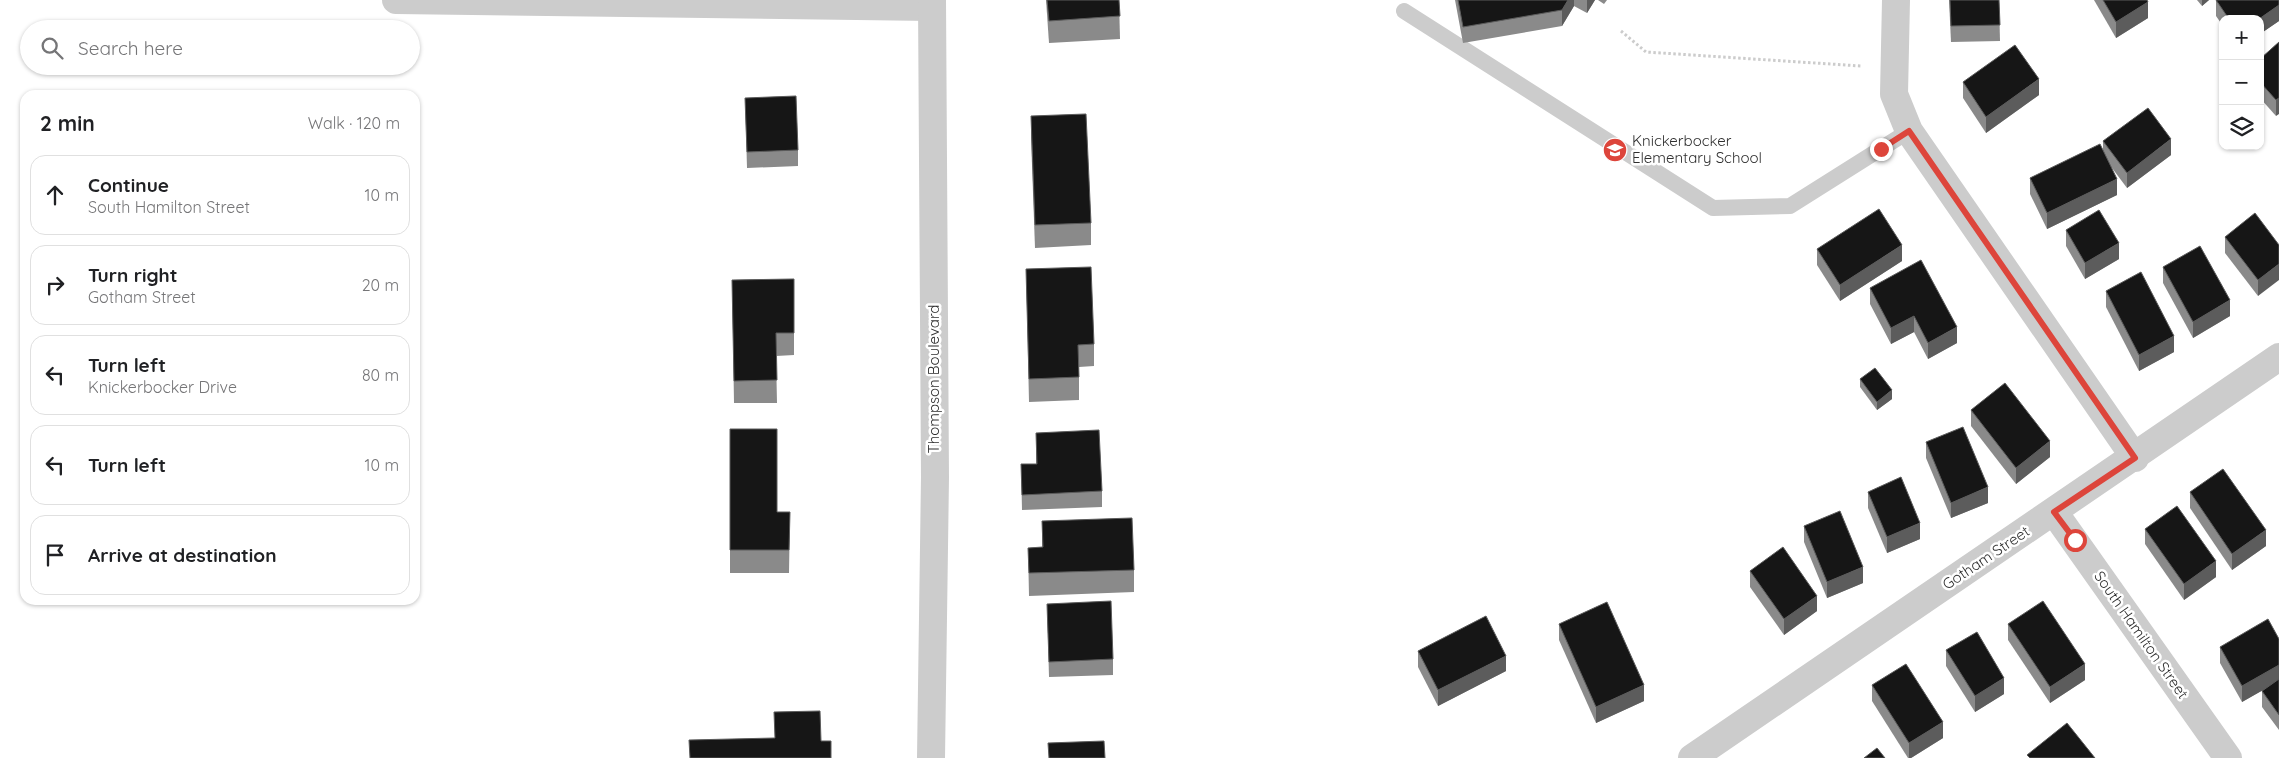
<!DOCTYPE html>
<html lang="en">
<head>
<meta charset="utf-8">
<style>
  body { margin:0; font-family:Quicksand,sans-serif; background:#f6f6f6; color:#202124 }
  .controls { position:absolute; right:15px; top:15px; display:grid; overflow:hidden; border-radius:10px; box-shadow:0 1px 4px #0004 }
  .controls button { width:45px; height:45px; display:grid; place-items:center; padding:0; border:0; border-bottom:1px solid #e0e0e0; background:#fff; color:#202124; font:25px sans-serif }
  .stop { position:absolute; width:15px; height:15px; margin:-11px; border:4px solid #dd453b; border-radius:50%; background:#fff }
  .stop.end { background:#dd453b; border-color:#fff; box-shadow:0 1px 5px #0008 }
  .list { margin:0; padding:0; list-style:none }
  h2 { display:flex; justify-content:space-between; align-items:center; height:65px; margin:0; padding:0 20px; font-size:21px }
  h2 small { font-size:16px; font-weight:400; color:#757577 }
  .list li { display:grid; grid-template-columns:32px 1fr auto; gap:15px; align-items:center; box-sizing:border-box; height:80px; margin:0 10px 10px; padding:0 10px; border:1px solid #e0e0e0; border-radius:15px }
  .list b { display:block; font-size:19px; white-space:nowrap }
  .list p { margin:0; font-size:16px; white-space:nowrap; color:#757577 }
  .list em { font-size:16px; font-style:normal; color:#757577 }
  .icon { flex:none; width:28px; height:28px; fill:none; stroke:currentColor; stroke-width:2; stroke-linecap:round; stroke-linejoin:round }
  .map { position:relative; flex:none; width:2279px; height:758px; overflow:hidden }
  .search { position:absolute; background:#fff; box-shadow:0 1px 4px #0004; left:20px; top:20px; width:400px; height:55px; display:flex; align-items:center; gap:12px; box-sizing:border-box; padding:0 18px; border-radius:28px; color:#757577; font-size:19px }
  .panel { position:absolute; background:#fff; box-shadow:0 1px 4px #0004; left:20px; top:90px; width:400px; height:515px; border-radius:15px }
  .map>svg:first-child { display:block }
</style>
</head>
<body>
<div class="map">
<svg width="2279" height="758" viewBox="0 0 2279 758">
  <rect width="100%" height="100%" fill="#fff"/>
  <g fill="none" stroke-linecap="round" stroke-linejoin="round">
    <!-- path -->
    <path stroke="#ccc" stroke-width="3" stroke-dasharray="2.5 2.5" stroke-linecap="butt" d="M 1621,31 L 1646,52 L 1861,66"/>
    <!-- service -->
    <path stroke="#ccc" stroke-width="16" d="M 1404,11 L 1713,208 L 1790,206 L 1909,131"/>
    <!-- minor -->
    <g stroke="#ccc" stroke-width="28">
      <path d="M 396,0 L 932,7"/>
      <path d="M 1896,0 L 1894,94 L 1909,131 L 2135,458"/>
      <path d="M 2054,512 L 2228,758"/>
    </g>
    <!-- tertiary -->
    <g stroke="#ccc" stroke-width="28">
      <path d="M 931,758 L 935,477 L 932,0"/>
      <path d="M 1692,758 L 2279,357"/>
    </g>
  </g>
  <!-- wall -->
  <g fill="#8a8a8a">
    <path d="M 1046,0 L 1119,0 L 1120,39 L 1049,43 Z"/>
    <path d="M 1455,0 L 1595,0 L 1587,13 L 1574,6 L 1562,26 L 1463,43 Z"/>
    <path d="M 1598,0 L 1607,0 L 1604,4 Z"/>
    <path d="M 1949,0 L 1999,0 L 2000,41 L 1951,42 Z"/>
    <path d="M 2094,0 L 2147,0 L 2148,18 L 2116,38 Z"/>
    <path d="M 2197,0 L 2209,0 L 2202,6 Z"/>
    <path d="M 2216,0 L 2279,0 L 2279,21 L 2260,34 L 2260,19 L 2223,19 L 2223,26 L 2216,16 Z"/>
    <path d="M 2279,42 L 2276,116 L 2260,98 L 2260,59 Z"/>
    <path d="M 1963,82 L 2039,95 L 1986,133 L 1963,98 Z"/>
    <path d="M 745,98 L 798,150 L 798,166 L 747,168 Z"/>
    <path d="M 1031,116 L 1091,223 L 1091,245 L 1035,248 L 1031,138 Z"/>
    <path d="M 2103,141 L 2171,155 L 2127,188 L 2112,168 L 2117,195 L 2047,229 L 2030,194 L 2030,178 L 2103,152 Z"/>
    <path d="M 2066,230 L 2119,259 L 2085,279 L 2066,246 Z"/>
    <path d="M 2225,237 L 2279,245 L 2258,296 L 2225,253 Z"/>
    <path d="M 1817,249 L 1902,261 L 1840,301 L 1817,265 Z"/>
    <path d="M 2163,267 L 2230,316 L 2193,338 L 2163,283 Z"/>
    <path d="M 1026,269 L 1094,344 L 1094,366 L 1079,367 L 1079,400 L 1029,402 Z"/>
    <path d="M 794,279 L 794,355 L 776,356 L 777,403 L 734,403 L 732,280 Z"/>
    <path d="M 1870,288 L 1957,343 L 1928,359 L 1914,332 L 1891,344 L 1870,304 Z"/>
    <path d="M 2106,291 L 2174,352 L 2139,371 L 2106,307 Z"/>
    <path d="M 1860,379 L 1892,399 L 1877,410 L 1860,387 Z"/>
    <path d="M 1971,410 L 2050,457 L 2016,484 L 1971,426 Z"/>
    <path d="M 730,429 L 777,512 L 790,512 L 789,573 L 730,573 Z"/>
    <path d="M 1036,433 L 1102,491 L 1102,507 L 1022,510 L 1021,464 L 1036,464 Z"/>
    <path d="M 1926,442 L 1988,503 L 1951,518 L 1926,458 Z"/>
    <path d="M 1868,492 L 1920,539 L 1887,553 L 1868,508 Z"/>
    <path d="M 2190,492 L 2266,546 L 2232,570 L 2190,508 Z"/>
    <path d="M 1042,521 L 1134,570 L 1134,592 L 1029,596 L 1028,548 L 1042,547 Z"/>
    <path d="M 1804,526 L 1863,583 L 1827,598 L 1804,542 Z"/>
    <path d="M 2145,529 L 2216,577 L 2184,600 L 2145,544 Z"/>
    <path d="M 1750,571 L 1817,611 L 1784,635 L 1750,587 Z"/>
    <path d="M 1047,604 L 1113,659 L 1113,675 L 1049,677 Z"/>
    <path d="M 1559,624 L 1644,701 L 1596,723 L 1559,640 Z"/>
    <path d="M 2008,624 L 2085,680 L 2050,703 L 2008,640 Z"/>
    <path d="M 2279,639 L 2279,730 L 2262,707 L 2262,691 L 2263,690 L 2242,702 L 2220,663 L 2220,647 Z"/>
    <path d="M 1946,650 L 2004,694 L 1975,712 L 1946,666 Z"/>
    <path d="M 1418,651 L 1506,671 L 1438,706 L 1418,667 Z"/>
    <path d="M 1872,685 L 1943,738 L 1911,758 L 1908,758 L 1872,701 Z"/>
  </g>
  <!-- shaded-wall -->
  <g fill="#5c5c5c">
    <path d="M 1568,0 L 1574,0 L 1574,6 L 1562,26 L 1562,10 Z"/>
    <path d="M 1587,0 L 1595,0 L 1587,13 Z"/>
    <path d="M 2202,0 L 2209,0 L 2202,6 Z"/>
    <path d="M 2148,2 L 2148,18 L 2116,38 L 2116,22 Z"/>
    <path d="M 2279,5 L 2279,21 L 2260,34 L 2260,19 L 2259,19 Z"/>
    <path d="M 2039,79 L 2039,95 L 1986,133 L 1986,117 Z"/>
    <path d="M 2279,98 L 2279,114 L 2276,116 L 2276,100 Z"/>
    <path d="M 2171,139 L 2171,155 L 2127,188 L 2127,173 Z"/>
    <path d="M 2117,179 L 2117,195 L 2047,229 L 2047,213 Z"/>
    <path d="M 2119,243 L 2119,259 L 2085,279 L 2085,263 Z"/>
    <path d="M 1902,245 L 1902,261 L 1840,301 L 1840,285 Z"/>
    <path d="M 2279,264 L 2279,280 L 2258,296 L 2258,280 Z"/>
    <path d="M 2230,300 L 2230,316 L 2193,338 L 2193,322 Z"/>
    <path d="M 1914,316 L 1914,332 L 1891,344 L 1891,328 Z"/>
    <path d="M 1957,327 L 1957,343 L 1928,359 L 1928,343 Z"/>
    <path d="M 2174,336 L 2174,352 L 2139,371 L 2139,355 Z"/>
    <path d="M 1892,390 L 1892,399 L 1877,410 L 1877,402 Z"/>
    <path d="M 2050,441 L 2050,457 L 2016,484 L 2016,468 Z"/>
    <path d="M 1988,487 L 1988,503 L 1951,518 L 1951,503 Z"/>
    <path d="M 1920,523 L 1920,539 L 1887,553 L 1887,537 Z"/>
    <path d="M 2266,530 L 2266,546 L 2232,570 L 2232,554 Z"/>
    <path d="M 2216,561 L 2216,577 L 2184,600 L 2184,584 Z"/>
    <path d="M 1863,567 L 1863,583 L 1827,598 L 1827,582 Z"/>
    <path d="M 1817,596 L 1817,611 L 1784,635 L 1784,619 Z"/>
    <path d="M 1506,656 L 1506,671 L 1438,706 L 1438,690 Z"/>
    <path d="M 2085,664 L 2085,680 L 2050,703 L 2050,687 Z"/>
    <path d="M 2279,665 L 2279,681 L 2242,702 L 2242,686 Z"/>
    <path d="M 2004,678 L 2004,694 L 1975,712 L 1975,696 Z"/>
    <path d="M 1644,685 L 1644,701 L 1596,723 L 1596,707 Z"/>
    <path d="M 1943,722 L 1943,738 L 1911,758 L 1909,758 L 1909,743 Z"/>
  </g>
  <!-- building -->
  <g fill="#161616" stroke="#5c5c5c">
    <path d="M 1047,0 L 1119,0 L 1120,16 L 1049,21 Z"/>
    <path d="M 1458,0 L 1568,0 L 1562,10 L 1463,27 Z"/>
    <path d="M 1950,0 L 1999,0 L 2000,25 L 1951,26 Z"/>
    <path d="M 2103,0 L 2147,0 L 2148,2 L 2116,22 Z"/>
    <path d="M 2216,0 L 2279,0 L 2279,5 L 2259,19 L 2229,19 Z"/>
    <path d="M 2279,42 L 2279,98 L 2276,100 L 2260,82 L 2260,59 Z"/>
    <path d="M 2015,45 L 2039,79 L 1986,117 L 1963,82 Z"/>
    <path d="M 796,96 L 798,150 L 747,152 L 745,98 Z"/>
    <path d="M 2148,108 L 2171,139 L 2127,173 L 2103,141 Z"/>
    <path d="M 1086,114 L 1091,223 L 1035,225 L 1031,116 Z"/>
    <path d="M 2100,144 L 2117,179 L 2047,213 L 2030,178 Z"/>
    <path d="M 1879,209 L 1902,245 L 1840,285 L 1817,249 Z"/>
    <path d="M 2099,210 L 2119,243 L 2085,263 L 2066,230 Z"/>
    <path d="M 2255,213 L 2279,245 L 2279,264 L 2258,280 L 2225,237 Z"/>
    <path d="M 2200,246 L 2230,300 L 2193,322 L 2163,267 Z"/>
    <path d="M 1921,260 L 1957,327 L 1928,343 L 1914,316 L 1891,328 L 1870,288 Z"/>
    <path d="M 1091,267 L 1094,344 L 1078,345 L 1079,377 L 1029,379 L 1026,269 Z"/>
    <path d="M 2141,272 L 2174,336 L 2139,355 L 2106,291 Z"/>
    <path d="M 794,279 L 794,333 L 776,333 L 777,380 L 734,381 L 732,280 Z"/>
    <path d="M 1875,368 L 1892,390 L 1877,402 L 1860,379 Z"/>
    <path d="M 2005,383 L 2050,441 L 2016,468 L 1971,410 Z"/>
    <path d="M 1963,427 L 1988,487 L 1951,503 L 1926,442 Z"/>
    <path d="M 730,429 L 777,429 L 777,512 L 790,512 L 789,550 L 730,550 Z"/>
    <path d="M 1099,430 L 1102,491 L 1022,495 L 1021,464 L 1037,464 L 1036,433 Z"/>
    <path d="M 2223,469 L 2266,530 L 2232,554 L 2190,492 Z"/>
    <path d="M 1901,477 L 1920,523 L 1887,537 L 1868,492 Z"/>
    <path d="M 2177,506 L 2216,561 L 2184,584 L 2145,529 Z"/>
    <path d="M 1840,511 L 1863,567 L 1827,582 L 1804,526 Z"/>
    <path d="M 1132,518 L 1134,570 L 1029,573 L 1028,548 L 1043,547 L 1042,521 Z"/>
    <path d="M 1783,547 L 1817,596 L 1784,619 L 1750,571 Z"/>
    <path d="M 1111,601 L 1113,659 L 1049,662 L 1047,604 Z"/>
    <path d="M 2043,601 L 2085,664 L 2050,687 L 2008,624 Z"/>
    <path d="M 1607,602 L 1644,685 L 1596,707 L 1559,624 Z"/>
    <path d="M 1486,616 L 1506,656 L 1438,690 L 1418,651 Z"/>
    <path d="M 2268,619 L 2279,639 L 2279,665 L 2242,686 L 2220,647 Z"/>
    <path d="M 1977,632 L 2004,678 L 1975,696 L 1946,650 Z"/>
    <path d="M 1906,664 L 1943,722 L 1909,743 L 1872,685 Z"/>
    <path d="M 2279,679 L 2279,715 L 2262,691 Z"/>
    <path d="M 820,711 L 821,741 L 831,741 L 831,758 L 690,758 L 689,740 L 775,738 L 774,712 Z"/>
    <path d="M 2067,723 L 2095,758 L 2030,758 L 2027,755 Z"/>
    <path d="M 1104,741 L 1105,758 L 1049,758 L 1048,743 Z"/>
    <path d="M 1877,748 L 1885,758 L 1864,758 Z"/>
  </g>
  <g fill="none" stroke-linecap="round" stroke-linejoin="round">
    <!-- route -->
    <path stroke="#dd453b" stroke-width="6" d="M 1881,149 L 1909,131 L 2135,458 L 2054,512 L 2075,540"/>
  </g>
  <!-- icons -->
  <defs>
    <g id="school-disc" transform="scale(1.25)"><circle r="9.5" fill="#dd453b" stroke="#fff"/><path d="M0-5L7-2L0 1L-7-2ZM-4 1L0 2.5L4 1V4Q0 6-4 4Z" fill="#fff"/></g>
  </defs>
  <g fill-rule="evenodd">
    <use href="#school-disc" x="1615" y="150"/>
  </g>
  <g text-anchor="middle" stroke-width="5" stroke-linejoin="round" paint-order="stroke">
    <!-- poi labels -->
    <g font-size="15" fill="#2f2f2f" stroke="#fff" text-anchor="start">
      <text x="1632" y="146">Knickerbocker<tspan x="1632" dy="17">Elementary School</tspan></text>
    </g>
    <!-- street labels -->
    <g font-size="15" fill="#2f2f2f" stroke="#fff">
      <text transform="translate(934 379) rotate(-90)" y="5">Thompson Boulevard</text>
      <text transform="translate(1986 558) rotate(-34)" y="5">Gotham Street</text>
      <text transform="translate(2141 635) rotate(55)" y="5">South Hamilton Street</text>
    </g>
  </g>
</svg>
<div class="controls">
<button>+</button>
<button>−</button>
<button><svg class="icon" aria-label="layers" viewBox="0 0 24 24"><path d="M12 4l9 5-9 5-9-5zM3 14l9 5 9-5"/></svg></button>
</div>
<div class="stop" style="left:2075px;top:540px"></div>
<div class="stop end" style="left:1881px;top:149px"></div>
<div class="search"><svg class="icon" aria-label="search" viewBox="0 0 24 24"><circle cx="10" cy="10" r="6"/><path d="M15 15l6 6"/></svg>Search here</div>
<section class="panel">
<h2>2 min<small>Walk · 120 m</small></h2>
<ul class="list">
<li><svg class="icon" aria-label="ahead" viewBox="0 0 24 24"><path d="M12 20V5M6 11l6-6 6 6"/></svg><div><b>Continue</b><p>South Hamilton Street</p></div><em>10 m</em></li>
<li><svg class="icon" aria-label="right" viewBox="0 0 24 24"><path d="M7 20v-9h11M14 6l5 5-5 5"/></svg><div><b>Turn right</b><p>Gotham Street</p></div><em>20 m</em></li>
<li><svg class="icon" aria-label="left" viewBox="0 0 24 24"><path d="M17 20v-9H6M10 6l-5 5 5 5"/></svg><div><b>Turn left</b><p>Knickerbocker Drive</p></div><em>80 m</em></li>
<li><svg class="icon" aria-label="left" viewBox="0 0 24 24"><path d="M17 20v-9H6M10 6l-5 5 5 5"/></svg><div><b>Turn left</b></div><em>10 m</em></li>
<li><svg class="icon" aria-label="arrive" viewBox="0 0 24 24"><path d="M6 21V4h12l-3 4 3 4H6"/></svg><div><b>Arrive at destination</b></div></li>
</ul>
</section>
</div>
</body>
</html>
